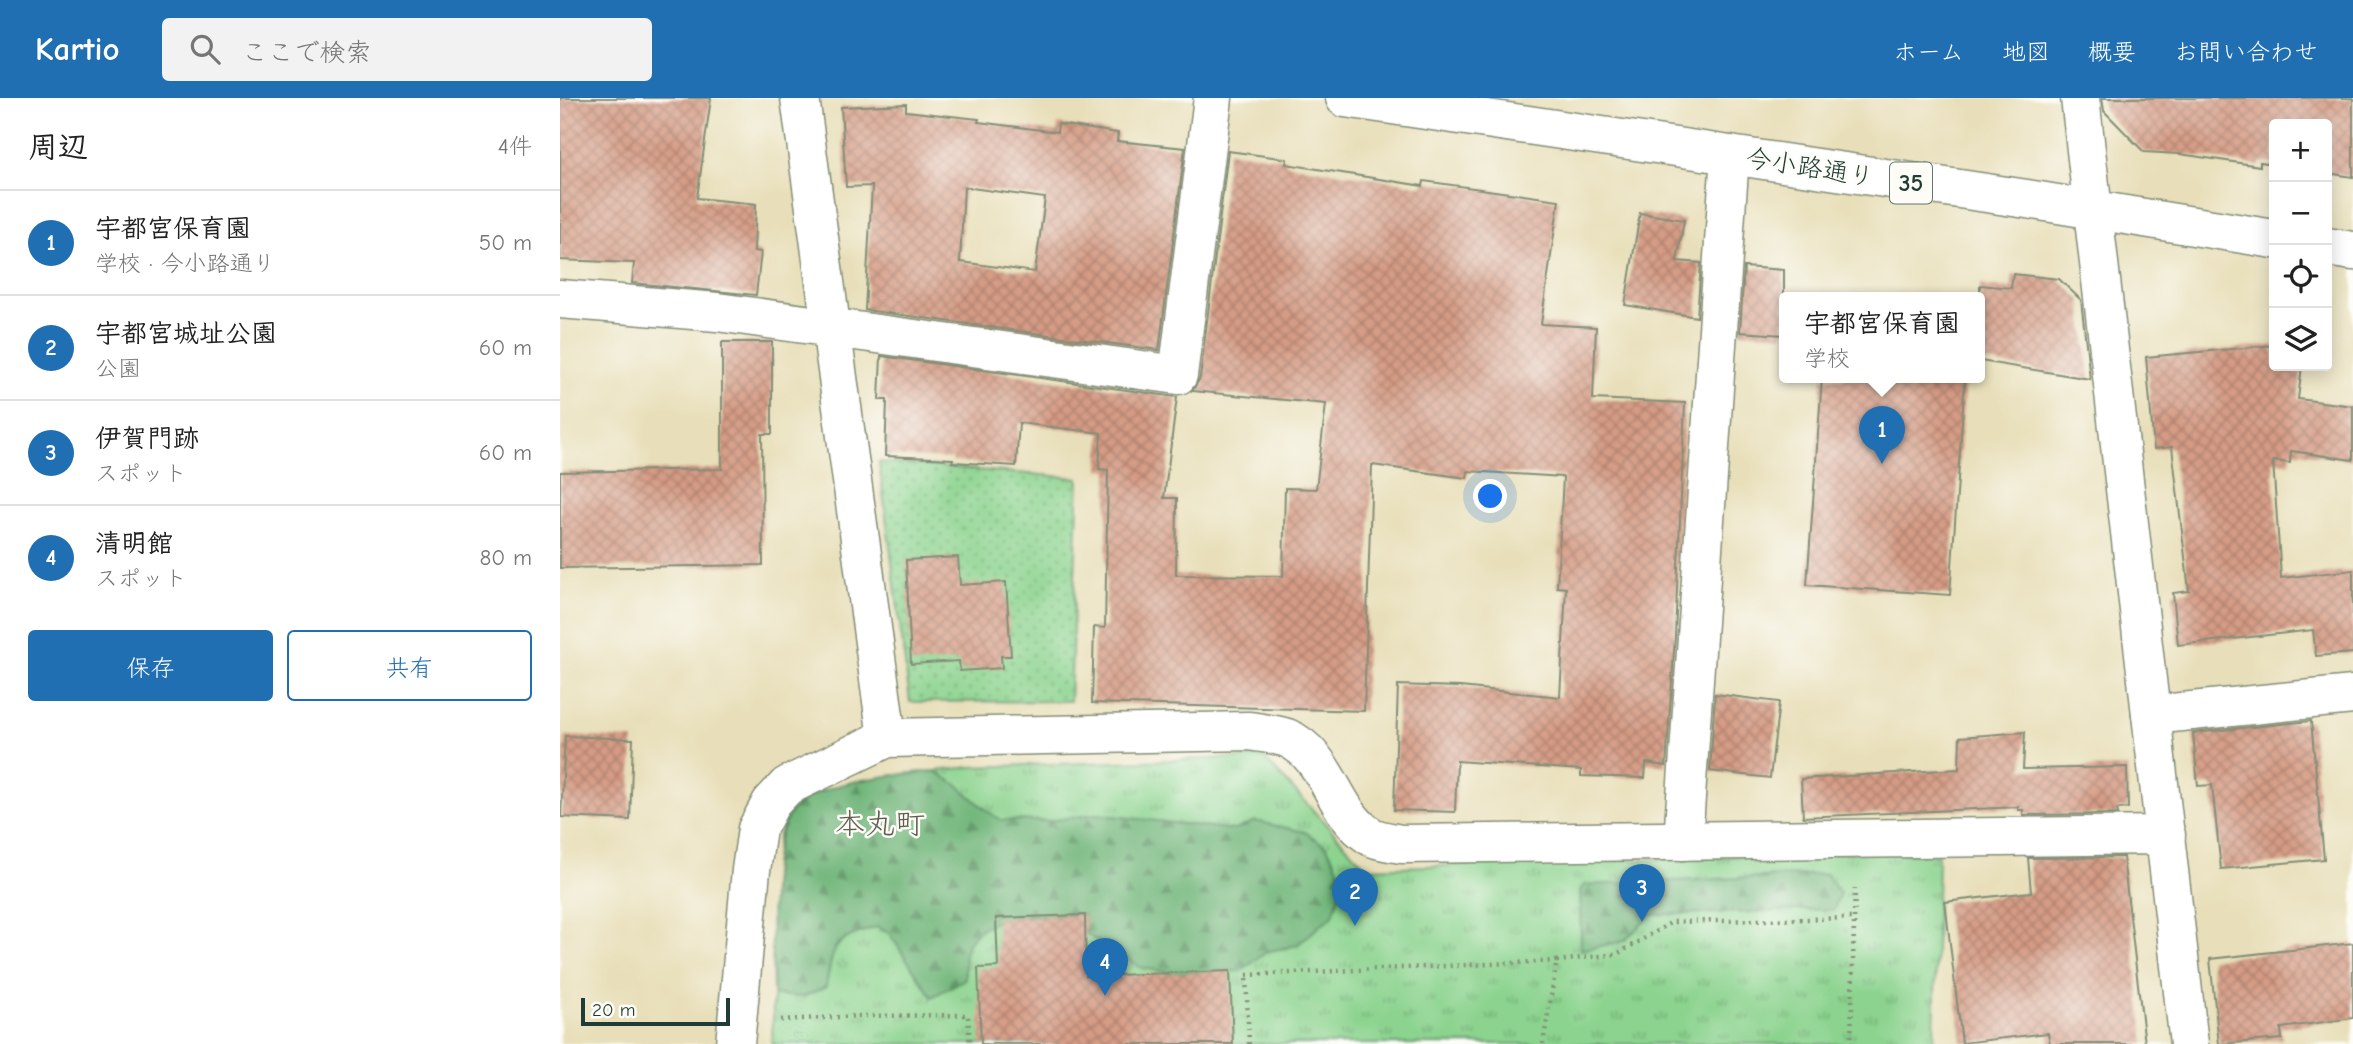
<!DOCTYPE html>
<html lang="ja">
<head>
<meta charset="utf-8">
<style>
  body { margin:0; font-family:"Comic Neue","Klee One",sans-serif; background:#f2f2f2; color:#222 }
  .controls { position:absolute; right:21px; top:21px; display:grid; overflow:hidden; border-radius:7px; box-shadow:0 4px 18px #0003 }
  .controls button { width:63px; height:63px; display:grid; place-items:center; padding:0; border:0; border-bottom:2px solid #e0e0e0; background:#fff; color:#222; font:35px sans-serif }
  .scale { position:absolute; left:21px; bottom:18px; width:149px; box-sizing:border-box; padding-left:7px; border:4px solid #1f3d34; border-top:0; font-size:19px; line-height:24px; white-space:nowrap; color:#1f3d34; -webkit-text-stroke:5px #fdfcf7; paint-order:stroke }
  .you { position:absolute; left:931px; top:399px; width:24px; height:24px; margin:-18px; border:5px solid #fff; border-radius:50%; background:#1a73e8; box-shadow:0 0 0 10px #1a73e833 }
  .badge { display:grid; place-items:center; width:46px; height:46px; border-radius:50%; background:#1f6fb2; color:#fff; font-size:23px; font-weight:700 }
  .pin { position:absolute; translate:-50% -58px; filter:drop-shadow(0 2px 4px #0008) }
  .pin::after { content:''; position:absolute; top:37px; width:24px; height:21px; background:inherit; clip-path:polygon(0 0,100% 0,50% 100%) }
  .popup { position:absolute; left:1219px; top:194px; width:206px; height:91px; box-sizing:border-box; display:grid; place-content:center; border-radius:7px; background:#fff; filter:drop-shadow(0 2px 5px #0005); font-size:23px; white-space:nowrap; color:#767676 }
  .popup b { font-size:26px; color:#222 }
  .popup::after { content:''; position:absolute; left:50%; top:100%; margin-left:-14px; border:14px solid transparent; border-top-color:#fff }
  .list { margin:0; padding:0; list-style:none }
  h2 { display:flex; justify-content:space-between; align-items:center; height:91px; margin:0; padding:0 28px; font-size:30px }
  h2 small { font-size:23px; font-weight:400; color:#767676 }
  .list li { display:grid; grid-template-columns:46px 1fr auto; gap:21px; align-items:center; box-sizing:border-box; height:105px; padding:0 28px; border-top:2px solid #e0e0e0 }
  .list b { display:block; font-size:26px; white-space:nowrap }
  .list p { margin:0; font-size:23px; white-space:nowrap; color:#767676 }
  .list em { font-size:23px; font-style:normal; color:#767676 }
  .actions { display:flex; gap:14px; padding:21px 28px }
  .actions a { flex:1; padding:16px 0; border:2px solid #1f6fb2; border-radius:7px; text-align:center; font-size:24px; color:#1f6fb2 }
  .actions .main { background:#1f6fb2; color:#fff }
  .icon { flex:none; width:38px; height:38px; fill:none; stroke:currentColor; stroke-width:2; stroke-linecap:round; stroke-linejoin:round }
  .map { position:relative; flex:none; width:1793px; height:946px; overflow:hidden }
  header { display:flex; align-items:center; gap:42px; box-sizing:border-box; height:98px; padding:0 35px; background:#1f6fb2; color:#fff }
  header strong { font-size:33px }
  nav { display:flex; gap:38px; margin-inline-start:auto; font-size:24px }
  .search { width:490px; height:63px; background:#f2f2f2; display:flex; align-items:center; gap:18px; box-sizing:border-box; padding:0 24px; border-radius:7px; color:#767676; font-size:26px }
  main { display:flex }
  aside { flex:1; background:#fff }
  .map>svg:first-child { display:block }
</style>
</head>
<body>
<header>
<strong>Kartio</strong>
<div class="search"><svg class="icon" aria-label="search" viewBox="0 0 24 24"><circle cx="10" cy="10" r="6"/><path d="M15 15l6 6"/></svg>ここで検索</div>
<nav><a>ホーム</a><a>地図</a><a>概要</a><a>お問い合わせ</a></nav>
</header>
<main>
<aside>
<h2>周辺<small>4件</small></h2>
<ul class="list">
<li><span class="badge">1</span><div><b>宇都宮保育園</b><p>学校 · 今小路通り</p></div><em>50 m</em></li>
<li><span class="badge">2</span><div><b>宇都宮城址公園</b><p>公園</p></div><em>60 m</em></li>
<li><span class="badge">3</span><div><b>伊賀門跡</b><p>スポット</p></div><em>60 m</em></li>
<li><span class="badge">4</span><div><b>清明館</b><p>スポット</p></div><em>80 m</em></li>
</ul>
<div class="actions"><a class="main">保存</a><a>共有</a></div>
</aside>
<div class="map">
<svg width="1793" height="946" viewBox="0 0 1793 946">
  <defs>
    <pattern id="grass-tufts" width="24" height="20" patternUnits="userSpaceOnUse" patternTransform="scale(1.75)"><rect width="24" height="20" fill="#8bd38e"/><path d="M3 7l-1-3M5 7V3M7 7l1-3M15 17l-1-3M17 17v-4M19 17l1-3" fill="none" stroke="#71ac75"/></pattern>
    <pattern id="forest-firs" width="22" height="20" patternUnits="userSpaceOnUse" patternTransform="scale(1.75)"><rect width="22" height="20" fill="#70b579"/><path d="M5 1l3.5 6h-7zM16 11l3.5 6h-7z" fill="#5b9464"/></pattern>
    <pattern id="garden-dots" width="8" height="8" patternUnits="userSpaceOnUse" patternTransform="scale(1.75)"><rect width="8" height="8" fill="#8bd38e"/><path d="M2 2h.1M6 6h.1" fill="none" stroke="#71ac75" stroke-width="1.8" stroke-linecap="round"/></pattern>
    <pattern id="building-cross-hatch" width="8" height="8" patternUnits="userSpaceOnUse" patternTransform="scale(1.75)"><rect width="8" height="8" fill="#d69c85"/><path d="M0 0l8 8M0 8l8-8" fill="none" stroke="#ad806e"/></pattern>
  </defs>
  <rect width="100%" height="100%" fill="#fdfcf7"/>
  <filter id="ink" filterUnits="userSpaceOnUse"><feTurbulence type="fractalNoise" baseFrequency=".0143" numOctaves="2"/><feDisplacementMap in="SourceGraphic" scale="14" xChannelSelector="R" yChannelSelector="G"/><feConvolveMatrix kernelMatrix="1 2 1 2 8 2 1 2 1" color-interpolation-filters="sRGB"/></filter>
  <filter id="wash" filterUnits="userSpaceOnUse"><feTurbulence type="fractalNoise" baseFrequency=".00686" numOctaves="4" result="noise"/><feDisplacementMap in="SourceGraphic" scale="28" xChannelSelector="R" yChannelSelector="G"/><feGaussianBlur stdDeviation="1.57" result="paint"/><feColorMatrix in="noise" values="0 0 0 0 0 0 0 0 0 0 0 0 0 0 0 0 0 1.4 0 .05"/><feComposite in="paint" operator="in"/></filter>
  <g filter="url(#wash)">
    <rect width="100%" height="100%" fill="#e8dfba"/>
    <!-- grass -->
    <path fill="url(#grass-tufts)" stroke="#558861" stroke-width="2" d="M 703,659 L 807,770 L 1313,754 L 1378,756 L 1374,946 L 212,946 L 214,878 L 213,779 L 218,740 L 226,716 L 250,697 L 357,675 L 411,669 Z"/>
    <!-- forest -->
    <g fill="url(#forest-firs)" stroke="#487956" stroke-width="2">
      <path d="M 374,673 L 398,687 L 426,712 L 441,722 L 487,723 L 536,716 L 675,732 L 695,723 L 745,734 L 767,749 L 784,782 L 773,817 L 737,847 L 706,854 L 681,873 L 613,875 L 582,870 L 526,836 L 524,817 C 490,818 423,810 407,848 C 403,857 405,871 405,881 L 372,899 L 329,835 L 317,829 C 273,843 274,844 266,889 L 243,899 L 213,897 C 213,851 202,741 236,708 C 261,683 339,676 374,673 Z"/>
      <path d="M 1266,776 L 1280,795 L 1274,811 L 1091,817 L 1064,843 L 1021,852 L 1020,792 L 1024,787 Z"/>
    </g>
    <!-- garden -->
    <path fill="url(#garden-dots)" stroke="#558861" stroke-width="2" d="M 319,364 L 519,380 L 510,603 L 350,604 Z"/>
    <g id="blocks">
      <!-- building -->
      <g fill="url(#building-cross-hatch)" fill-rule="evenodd">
        <path d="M 0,0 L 151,0 L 137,100 L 196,106 L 194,153 L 201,154 L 196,197 L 72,185 L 74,165 L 0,162 Z"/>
        <path d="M 1542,0 L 1793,0 L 1793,79 L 1767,75 L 1767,26 L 1714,26 L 1714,66 L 1700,64 L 1700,68 L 1620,56 L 1584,54 L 1544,13 Z"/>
        <path d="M 346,6 L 346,13 L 419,21 L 418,24 L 497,34 L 498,26 L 558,35 L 557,43 L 625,50 L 599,252 L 305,212 L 312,88 L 286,89 L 281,9 ZM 404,89 L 485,100 L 475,174 L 400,164 Z"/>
        <path d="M 668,53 L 727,61 L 726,66 L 863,88 L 864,83 L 999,102 L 981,226 L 1036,229 L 1033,301 L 1125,305 L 1115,538 L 1106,668 L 1086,665 L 1085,680 L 1021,678 L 1021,672 L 897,663 L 895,714 L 834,712 L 838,587 L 900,589 L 1000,599 L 1006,490 L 997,489 L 1003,379 L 908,373 L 907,380 L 812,367 L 804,613 L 532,605 L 534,529 L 545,530 L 548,372 L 539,371 L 541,335 L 459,325 L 456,368 L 392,364 L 393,361 L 325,358 L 327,302 L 319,302 L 321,258 L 617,299 L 604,400 L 617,400 L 616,477 L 723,478 L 725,390 L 756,391 L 766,306 L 632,293 L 640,280 Z"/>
        <path d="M 1080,115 L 1124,122 L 1117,163 L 1141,165 L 1137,219 L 1065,207 Z"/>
        <path d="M 1184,169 L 1224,172 L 1224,237 L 1180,234 Z"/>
        <path d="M 1453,176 L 1499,181 L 1521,202 L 1530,281 L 1420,263 L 1420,187 L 1451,190 Z"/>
        <path d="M 162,244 L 212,244 L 212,336 L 202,336 L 203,467 L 0,470 L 0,374 L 162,371 Z"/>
        <path d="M 1714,247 L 1714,268 L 1742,268 L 1738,301 L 1793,308 L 1793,362 L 1731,353 L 1730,365 L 1713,363 L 1721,480 L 1793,472 L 1793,555 L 1756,558 L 1753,532 L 1618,547 L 1613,495 L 1629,493 L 1612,349 L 1594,351 L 1586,259 Z"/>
        <path d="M 1262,280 L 1405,280 L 1390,497 L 1247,487 Z"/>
        <path d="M 398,459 L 400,487 L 446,484 L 451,558 L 441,558 L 442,570 L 400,573 L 399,563 L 351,566 L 346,462 Z"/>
        <path d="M 1155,596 L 1219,604 L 1210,680 L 1150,673 Z"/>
        <path d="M 1751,623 L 1764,761 L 1661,771 L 1652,687 L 1638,688 L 1633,635 Z"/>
        <path d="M 1465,634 L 1463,671 L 1567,669 L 1568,710 L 1557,711 L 1558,716 L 1463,717 L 1463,712 L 1458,712 L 1458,709 L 1243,719 L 1241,681 L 1399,671 L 1400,639 Z"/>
        <path d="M 5,638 L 73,641 L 70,722 L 1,719 Z"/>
        <path d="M 1563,759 L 1585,946 L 1490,946 L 1488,935 L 1402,945 L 1385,804 L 1471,794 L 1468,760 Z"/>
        <path d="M 525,817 L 526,878 L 670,873 L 673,946 L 421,946 L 418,870 L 438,869 L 436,820 Z"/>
        <path d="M 1793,845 L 1793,920 L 1721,930 L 1722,941 L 1659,946 L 1650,861 Z"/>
      </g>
    </g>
  </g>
  <g filter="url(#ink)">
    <use href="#blocks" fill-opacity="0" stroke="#848e77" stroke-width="2"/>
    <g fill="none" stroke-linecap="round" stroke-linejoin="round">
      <!-- minor casing -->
      <g stroke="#848e77" stroke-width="41">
        <g id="minor">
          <path d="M 240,0 L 327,640"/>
          <path d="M 1520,0 L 1629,946"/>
          <path d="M 0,201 L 157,214 L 618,277 L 653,0"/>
          <path d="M 1591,617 L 1793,597"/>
          <path d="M 1123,743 L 1170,57"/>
          <path d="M 175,946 L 191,772 L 197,731 L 211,705 L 227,688 L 327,640 L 689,633 C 701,635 716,636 727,640 C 769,658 773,715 810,738 C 818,743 832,744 841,746 L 1606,737"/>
        </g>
      </g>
      <!-- major casing -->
      <g stroke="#848e77" stroke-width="41">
        <g id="major">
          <path d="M 785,0 L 1467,101 L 1714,141"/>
          <path d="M 1767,149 L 1793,153"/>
        </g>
      </g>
      <!-- path -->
      <g stroke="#848e77" stroke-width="4.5" stroke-dasharray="2 5" stroke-linecap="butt">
        <path d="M 221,922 L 301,918 L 408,917 L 410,946"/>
        <path d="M 689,946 L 686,877 L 997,863"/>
        <path d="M 983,946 L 997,863 L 1057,856 L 1112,824 L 1293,820"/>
        <path d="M 1291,946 L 1295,786"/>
      </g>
      <!-- minor -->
      <use href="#minor" stroke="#fff" stroke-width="38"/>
      <!-- major -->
      <use href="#major" stroke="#fff" stroke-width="38"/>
    </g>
  </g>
  <g text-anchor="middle" stroke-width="5" stroke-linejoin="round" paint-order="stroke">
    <!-- shield labels -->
    <rect fill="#fdfcf7" stroke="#62766e" stroke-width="2" x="1330" y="64.5" width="42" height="41" rx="5"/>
    <g font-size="24" font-weight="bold" fill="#1f3d34">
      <text x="1351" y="93">35</text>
    </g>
    <!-- street labels -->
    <g font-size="26" fill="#1f3d34" stroke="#fdfcf7">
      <text transform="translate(1250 69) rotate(9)" y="9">今小路通り</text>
    </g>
    <!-- quarter labels -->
    <g font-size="30" fill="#5f5e50" stroke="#fdfcf7">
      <text x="320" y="736">本丸町</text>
    </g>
  </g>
</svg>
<div class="controls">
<button>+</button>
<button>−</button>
<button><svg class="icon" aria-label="locate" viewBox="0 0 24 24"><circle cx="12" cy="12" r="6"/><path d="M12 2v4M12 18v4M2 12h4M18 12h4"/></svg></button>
<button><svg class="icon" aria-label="layers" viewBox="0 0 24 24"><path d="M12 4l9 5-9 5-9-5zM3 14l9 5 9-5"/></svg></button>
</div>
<div class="scale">20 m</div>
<div class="you"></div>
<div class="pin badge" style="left:1322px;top:366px">1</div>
<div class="popup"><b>宇都宮保育園</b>学校</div>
<div class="pin badge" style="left:795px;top:828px">2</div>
<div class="pin badge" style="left:1082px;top:824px">3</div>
<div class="pin badge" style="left:545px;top:898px">4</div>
</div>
</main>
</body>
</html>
